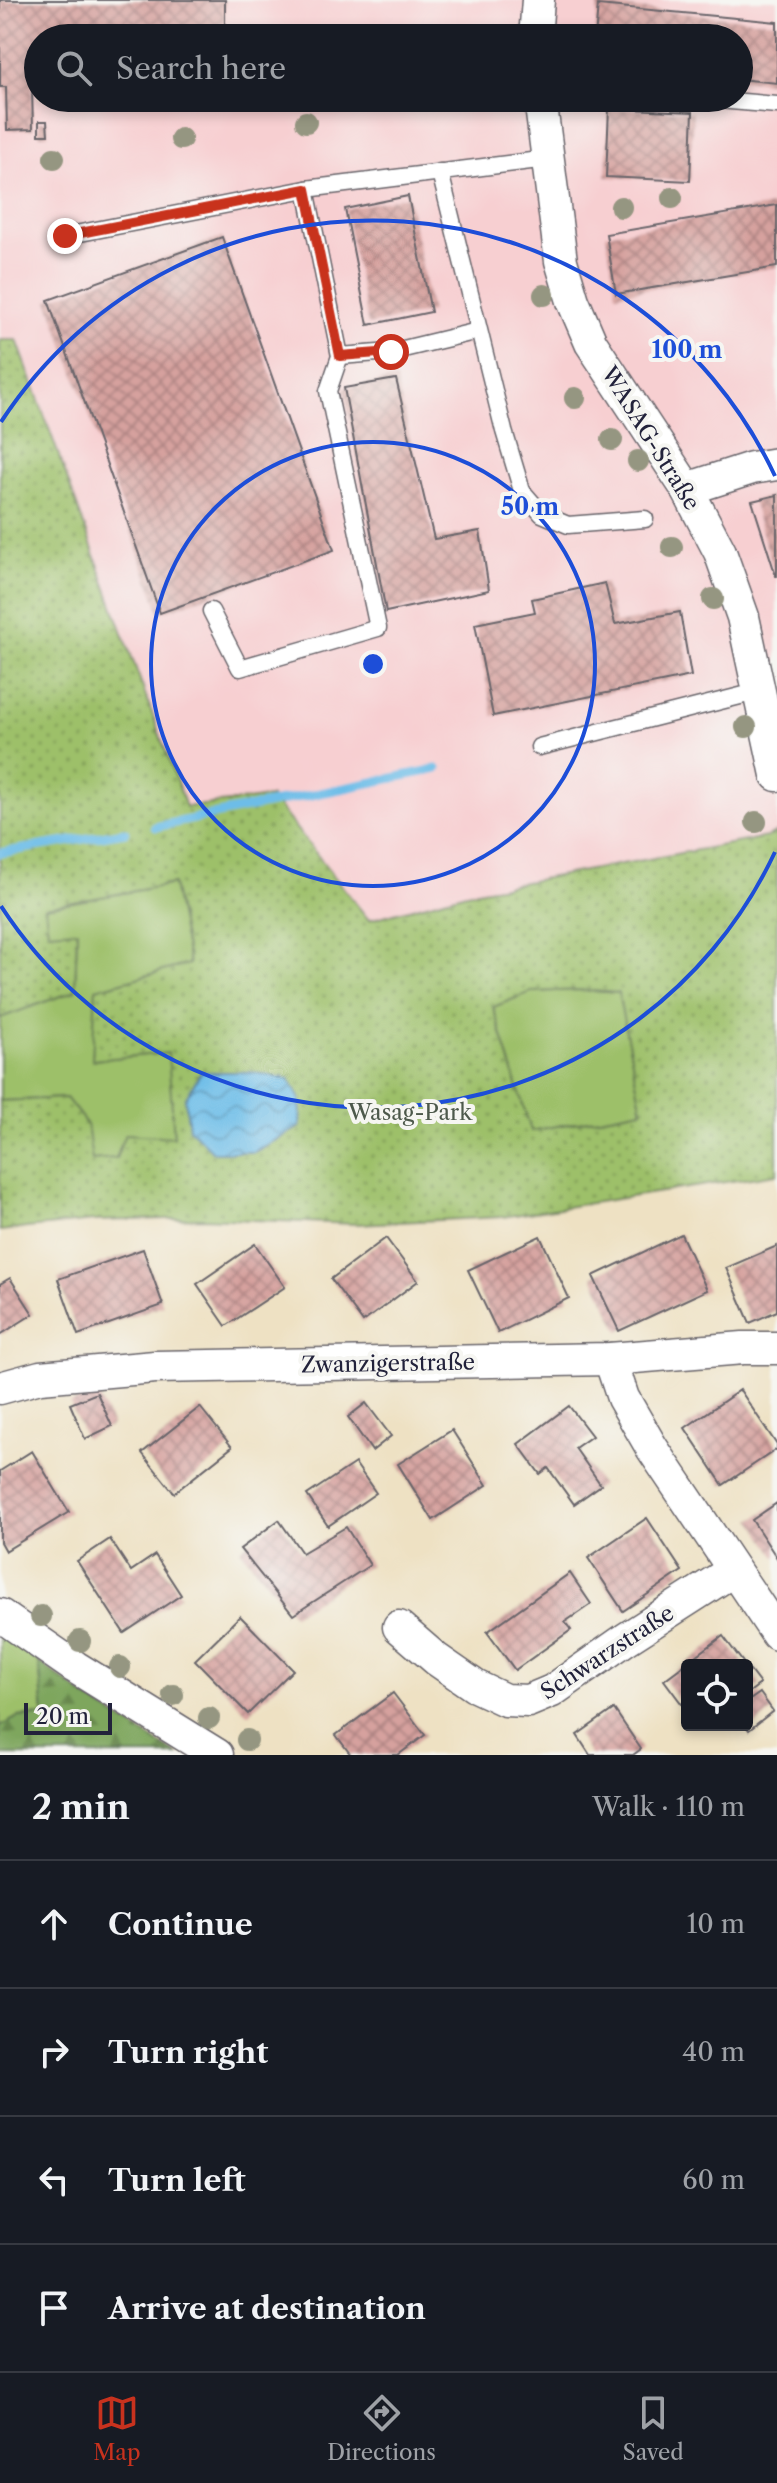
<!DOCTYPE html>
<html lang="en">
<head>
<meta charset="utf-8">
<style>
  body { margin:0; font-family:"Libre Caslon Text",serif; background:#20242c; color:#f1f3f6 }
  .controls { position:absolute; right:24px; bottom:24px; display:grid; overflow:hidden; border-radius:8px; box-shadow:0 4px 12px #0003 }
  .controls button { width:72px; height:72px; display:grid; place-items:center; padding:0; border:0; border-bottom:2px solid #363941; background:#171b24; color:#f1f3f6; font:40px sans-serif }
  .scale { position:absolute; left:24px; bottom:20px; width:88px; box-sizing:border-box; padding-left:8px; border:4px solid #22223b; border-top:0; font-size:22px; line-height:28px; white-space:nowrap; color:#22223b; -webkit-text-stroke:6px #f6f6f2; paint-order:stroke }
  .stop { position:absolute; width:24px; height:24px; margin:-18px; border:6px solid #c8321e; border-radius:50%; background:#fff }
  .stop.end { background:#c8321e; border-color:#fff; box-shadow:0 2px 8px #0008 }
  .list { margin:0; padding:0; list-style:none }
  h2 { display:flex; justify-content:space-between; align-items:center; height:104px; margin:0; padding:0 32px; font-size:34px }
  h2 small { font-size:26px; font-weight:400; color:#9ea1a6 }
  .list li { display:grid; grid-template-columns:52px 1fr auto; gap:24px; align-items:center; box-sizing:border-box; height:128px; padding:0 32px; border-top:2px solid #363941 }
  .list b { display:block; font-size:30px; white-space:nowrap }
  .list em { font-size:26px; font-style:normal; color:#9ea1a6 }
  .icon { flex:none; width:44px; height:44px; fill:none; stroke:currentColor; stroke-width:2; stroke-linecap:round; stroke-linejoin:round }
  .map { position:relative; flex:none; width:777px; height:1755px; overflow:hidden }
  .search { position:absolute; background:#171b24; box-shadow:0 4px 12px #0003; left:24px; right:24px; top:24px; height:88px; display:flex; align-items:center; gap:20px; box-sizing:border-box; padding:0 28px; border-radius:44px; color:#9ea1a6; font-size:30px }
  .sheet { height:616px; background:#171b24 }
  nav { display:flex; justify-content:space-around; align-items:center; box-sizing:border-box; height:112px; border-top:2px solid #363941; background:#171b24; font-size:22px; color:#9ea1a6 }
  nav a { display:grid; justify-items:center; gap:4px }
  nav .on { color:#c8321e }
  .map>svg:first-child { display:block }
</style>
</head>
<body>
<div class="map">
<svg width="777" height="1755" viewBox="0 0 777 1755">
  <defs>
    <pattern id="forest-firs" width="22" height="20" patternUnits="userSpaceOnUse" patternTransform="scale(2)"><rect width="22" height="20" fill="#7ea65d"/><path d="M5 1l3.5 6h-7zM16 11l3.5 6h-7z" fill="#67874e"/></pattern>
    <pattern id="park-dots" width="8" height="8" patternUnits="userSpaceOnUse" patternTransform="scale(2)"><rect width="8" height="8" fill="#9dc069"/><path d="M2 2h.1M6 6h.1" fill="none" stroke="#809c58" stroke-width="1.8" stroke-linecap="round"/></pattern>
    <pattern id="water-waves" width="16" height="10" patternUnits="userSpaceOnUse" patternTransform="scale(2)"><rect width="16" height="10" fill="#6dbde8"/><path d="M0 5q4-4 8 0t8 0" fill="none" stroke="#5999bd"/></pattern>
    <pattern id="building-cross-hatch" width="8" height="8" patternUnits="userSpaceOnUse" patternTransform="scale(2)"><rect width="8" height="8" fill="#d6a19e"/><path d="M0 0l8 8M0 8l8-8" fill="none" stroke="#ad8382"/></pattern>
  </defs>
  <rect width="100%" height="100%" fill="#f6f6f2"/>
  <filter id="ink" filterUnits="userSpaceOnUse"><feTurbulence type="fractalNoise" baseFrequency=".0125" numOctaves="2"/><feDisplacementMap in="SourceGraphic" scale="16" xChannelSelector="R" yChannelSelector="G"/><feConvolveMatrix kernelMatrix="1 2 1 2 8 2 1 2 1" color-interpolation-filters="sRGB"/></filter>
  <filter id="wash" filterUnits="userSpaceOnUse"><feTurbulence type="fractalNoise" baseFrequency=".006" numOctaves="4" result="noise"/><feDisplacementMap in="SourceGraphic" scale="32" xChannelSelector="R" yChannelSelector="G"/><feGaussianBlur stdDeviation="1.8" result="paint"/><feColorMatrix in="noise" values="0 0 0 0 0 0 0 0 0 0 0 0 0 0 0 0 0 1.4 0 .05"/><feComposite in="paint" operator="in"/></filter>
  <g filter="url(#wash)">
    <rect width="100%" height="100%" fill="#eee1c3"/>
    <!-- built -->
    <path fill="#f7cfd1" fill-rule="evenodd" d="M 0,0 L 777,0 L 777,832 L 767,837 L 466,893 L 369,920 L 272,797 L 186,807 L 17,340 L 0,340 ZM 38,38 L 739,38 L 739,98 L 38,98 Z"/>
    <!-- grass -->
    <g fill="#9dc069" stroke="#607152" stroke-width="2">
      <path d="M 173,884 L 189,964 L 96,989 L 93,1060 L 169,1053 L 174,1138 L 125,1134 L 116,1159 L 91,1160 L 87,1125 L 66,1098 L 0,1101 L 0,1018 L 75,990 L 77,931 L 48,932 L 44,907 Z"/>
      <path d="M 580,990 L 619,993 L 642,1110 L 531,1131 L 493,1007 L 531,992 Z"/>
      <path d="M 0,1636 L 39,1662 L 44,1715 L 18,1717 L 0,1727 Z"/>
    </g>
    <!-- forest -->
    <path fill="url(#forest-firs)" stroke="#50644c" stroke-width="2" d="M 39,1662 L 90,1700 L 178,1755 L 0,1755 L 0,1727 L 18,1717 L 44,1715 Z"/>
    <!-- park -->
    <path fill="url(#park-dots)" stroke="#607152" stroke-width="2" fill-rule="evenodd" d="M 0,340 L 17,340 L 186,807 L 271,797 L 369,920 L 466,893 L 767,837 L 777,832 L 777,1174 L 502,1217 L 356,1224 L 202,1218 L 93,1221 L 0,1231 L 0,1101 L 66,1098 L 87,1125 L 92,1160 L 116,1158 L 125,1134 L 174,1137 L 168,1053 L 92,1060 L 96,989 L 189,964 L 173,884 L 45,907 L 48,932 L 77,930 L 75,991 L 0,1018 ZM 580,990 L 618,993 L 642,1110 L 531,1131 L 493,1007 L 531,992 ZM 300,1127 L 254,1152 L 213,1152 Z"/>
    <!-- water -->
    <path fill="url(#water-waves)" stroke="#487092" stroke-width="2" d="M 201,1072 L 251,1072 L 289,1079 L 301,1101 L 300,1127 L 254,1152 L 213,1152 L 189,1128 L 185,1099 Z"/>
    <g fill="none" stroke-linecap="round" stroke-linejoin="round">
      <!-- stream -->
      <g stroke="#6dbde8" stroke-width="9">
        <path d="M 155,827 L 437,769"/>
        <path d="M 0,853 L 125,832"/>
      </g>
    </g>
    <g id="blocks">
      <!-- building -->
      <g fill="url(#building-cross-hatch)">
        <path d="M 0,0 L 225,0 L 225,38 L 38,38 L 38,86 L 32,87 L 33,129 L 7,130 L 6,87 L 0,87 Z"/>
        <path d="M 598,5 L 777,22 L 777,83 L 739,79 L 739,38 L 595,38 Z"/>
        <path d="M 609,108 L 693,112 L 690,181 L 606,177 Z"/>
        <path d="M 39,121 L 47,121 L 48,135 L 39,135 Z"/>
        <path d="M 408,196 L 431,312 L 368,325 L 345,209 Z"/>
        <path d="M 777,205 L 777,267 L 616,294 L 606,234 Z"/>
        <path d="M 222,237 L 334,550 L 160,613 L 48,300 Z"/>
        <path d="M 396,379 L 434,539 L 480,531 L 489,590 L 386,612 L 344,388 Z"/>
        <path d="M 777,495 L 777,576 L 776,576 L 752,501 Z"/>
        <path d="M 605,583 L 615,624 L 680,612 L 691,676 L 493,716 L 475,624 L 535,612 L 532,599 Z"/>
        <path d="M 681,1234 L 707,1290 L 619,1331 L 593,1276 Z"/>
        <path d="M 540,1236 L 569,1298 L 498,1333 L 468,1270 Z"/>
        <path d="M 386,1238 L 418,1281 L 363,1322 L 331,1279 Z"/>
        <path d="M 255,1244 L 285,1287 L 226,1326 L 197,1284 Z"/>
        <path d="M 777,1246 L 777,1311 L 750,1323 L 726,1268 Z"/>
        <path d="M 143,1249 L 163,1305 L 78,1335 L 58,1279 Z"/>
        <path d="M 10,1278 L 33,1314 L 0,1335 L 0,1284 Z"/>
        <path d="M 740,1390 L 777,1445 L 777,1449 L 723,1485 L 685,1428 Z"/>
        <path d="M 97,1393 L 112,1426 L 85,1439 L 70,1404 Z"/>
        <path d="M 366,1403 L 391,1436 L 372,1451 L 348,1417 Z"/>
        <path d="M 569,1406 L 592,1436 L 575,1448 L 601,1485 L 574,1504 L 548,1468 L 540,1474 L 518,1444 Z"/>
        <path d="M 200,1407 L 232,1447 L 174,1493 L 142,1453 Z"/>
        <path d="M 452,1430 L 487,1485 L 433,1520 L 398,1464 Z"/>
        <path d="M 32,1451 L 69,1512 L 5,1551 L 0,1542 L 0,1471 Z"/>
        <path d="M 355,1463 L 376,1493 L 328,1526 L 307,1495 Z"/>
        <path d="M 777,1503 L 777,1558 L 752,1520 Z"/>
        <path d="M 647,1518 L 682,1571 L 623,1611 L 588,1558 Z"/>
        <path d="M 279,1520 L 302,1553 L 346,1527 L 370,1565 L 293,1615 L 240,1549 Z"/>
        <path d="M 110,1539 L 131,1571 L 155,1555 L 181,1595 L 124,1633 L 77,1561 Z"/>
        <path d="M 570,1573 L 591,1604 L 565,1622 L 571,1630 L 515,1670 L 487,1632 Z"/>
        <path d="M 240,1616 L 293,1670 L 248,1714 L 195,1660 Z"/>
        <path d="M 723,1636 L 745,1665 L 687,1665 L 687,1711 L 664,1680 Z"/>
        <path d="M 747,1667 L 760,1684 L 747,1694 Z"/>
        <path d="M 393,1693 L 425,1735 L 398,1755 L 351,1755 L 336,1735 Z"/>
        <path d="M 760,1693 L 773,1711 L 749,1730 L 745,1725 L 747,1725 L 747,1702 Z"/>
        <path d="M 614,1709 L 641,1749 L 633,1755 L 590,1755 L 577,1735 Z"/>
      </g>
    </g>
  </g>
  <g filter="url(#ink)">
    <use href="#blocks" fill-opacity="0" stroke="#69656b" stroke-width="2"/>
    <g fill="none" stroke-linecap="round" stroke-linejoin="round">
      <!-- lane casing -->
      <g stroke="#69656b" stroke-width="19">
        <g id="lane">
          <path d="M 696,98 L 777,105"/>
          <path d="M 440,172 L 504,431 L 522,491 L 542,514 L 568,525 L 645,519"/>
          <path d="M 65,236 L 306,189 L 547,159"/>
          <path d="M 340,356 L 391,352 L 478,331"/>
          <path d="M 211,611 L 240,668 L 378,628 L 328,391 L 340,356 L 306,189"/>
          <path d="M 539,747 L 760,691"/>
        </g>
      </g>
      <!-- street casing -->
      <g stroke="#69656b" stroke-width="35">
        <g id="street">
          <path d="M 535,38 L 538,0"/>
          <path d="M 540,98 L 561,261 L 573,301 L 591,343 L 687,489 L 720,552 L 743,617 L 777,775"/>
          <path d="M 687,489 L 752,468 L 777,464"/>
          <path d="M 610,1359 L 623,1398 L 652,1448 L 777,1634"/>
          <path d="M 0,1388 L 40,1377 L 155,1367 L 610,1359 L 743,1348 L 777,1348"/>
          <path d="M 0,1615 L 75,1667 L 217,1755"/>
          <path d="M 399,1627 L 436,1659 L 475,1686 L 505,1700 L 528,1701 L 552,1691 L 626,1639 L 732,1571"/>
        </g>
      </g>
      <!-- lane -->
      <use href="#lane" stroke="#fff" stroke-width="16"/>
      <!-- street -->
      <use href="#street" stroke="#fff" stroke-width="32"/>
    </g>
    <!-- trees -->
    <g fill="#959681">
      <circle cx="306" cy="122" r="11"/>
      <circle cx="181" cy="139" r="11"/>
      <circle cx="54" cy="158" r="11"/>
      <circle cx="672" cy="198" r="11"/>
      <circle cx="621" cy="207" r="11"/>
      <circle cx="544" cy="295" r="11"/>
      <circle cx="575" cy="398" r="11"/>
      <circle cx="612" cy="440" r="11"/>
      <circle cx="638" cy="461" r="11"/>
      <circle cx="672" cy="547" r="11"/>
      <circle cx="713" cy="599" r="11"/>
      <circle cx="746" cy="727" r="11"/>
      <circle cx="756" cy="822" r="11"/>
      <circle cx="41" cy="1616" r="11"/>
      <circle cx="80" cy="1641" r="11"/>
      <circle cx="120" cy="1667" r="11"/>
      <circle cx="173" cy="1695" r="11"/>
      <circle cx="209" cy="1718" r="11"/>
      <circle cx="247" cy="1740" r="11"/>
    </g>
  </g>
  <g fill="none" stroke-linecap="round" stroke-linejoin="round" filter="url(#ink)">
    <!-- route -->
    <path stroke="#c8321e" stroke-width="10" d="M 65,236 L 306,189 L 340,356 L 391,352"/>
  </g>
  <!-- distance rings -->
  <g fill="none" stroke="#1d4ed8" stroke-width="4">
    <circle cx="373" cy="664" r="222"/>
    <path d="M775 852A444 444 0 0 1 1 906M1 422A444 444 0 0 1 775 476"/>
  </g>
  <g text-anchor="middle" stroke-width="8" stroke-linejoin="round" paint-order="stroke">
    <!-- street labels -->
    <g font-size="22" fill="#22223b" stroke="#f6f6f2">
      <text transform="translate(651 438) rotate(58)" y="8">WASAG-Straße</text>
      <text transform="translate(388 1363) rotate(-1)" y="8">Zwanzigerstraße</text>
      <text transform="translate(607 1652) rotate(-33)" y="8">Schwarzstraße</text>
    </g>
    <!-- park labels -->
    <g font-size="22" fill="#4d594b" stroke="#f6f6f2">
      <text x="410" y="1120">Wasag-Park</text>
    </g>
  </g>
  <circle cx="373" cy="664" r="12" fill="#1d4ed8" stroke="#f6f6f2" stroke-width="4"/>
  <g font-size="24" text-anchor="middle" font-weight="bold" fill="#1d4ed8" stroke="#f6f6f2" stroke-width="8" stroke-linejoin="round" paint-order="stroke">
    <text x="687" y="358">100 m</text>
    <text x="530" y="515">50 m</text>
  </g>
</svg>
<div class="controls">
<button><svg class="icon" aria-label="locate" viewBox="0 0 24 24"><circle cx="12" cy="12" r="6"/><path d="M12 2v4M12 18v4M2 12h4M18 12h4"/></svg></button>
</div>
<div class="scale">20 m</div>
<div class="stop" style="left:391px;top:352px"></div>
<div class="stop end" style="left:65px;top:236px"></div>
<div class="search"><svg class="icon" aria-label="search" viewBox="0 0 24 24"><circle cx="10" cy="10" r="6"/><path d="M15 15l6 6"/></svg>Search here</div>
</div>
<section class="sheet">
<h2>2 min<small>Walk · 110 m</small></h2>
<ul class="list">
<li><svg class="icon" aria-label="ahead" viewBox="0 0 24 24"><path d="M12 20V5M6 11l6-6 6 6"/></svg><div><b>Continue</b></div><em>10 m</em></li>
<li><svg class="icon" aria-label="right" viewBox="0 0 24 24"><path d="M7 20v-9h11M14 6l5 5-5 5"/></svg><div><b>Turn right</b></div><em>40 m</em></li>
<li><svg class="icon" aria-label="left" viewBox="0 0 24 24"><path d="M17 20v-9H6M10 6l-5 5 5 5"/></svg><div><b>Turn left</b></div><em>60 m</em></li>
<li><svg class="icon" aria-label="arrive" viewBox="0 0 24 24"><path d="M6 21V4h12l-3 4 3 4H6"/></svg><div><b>Arrive at destination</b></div></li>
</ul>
</section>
<nav>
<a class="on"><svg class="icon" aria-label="map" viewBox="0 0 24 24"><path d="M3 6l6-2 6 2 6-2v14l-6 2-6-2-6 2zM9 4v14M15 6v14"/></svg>Map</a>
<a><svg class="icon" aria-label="directions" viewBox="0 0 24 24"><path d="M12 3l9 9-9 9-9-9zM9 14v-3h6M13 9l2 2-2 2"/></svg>Directions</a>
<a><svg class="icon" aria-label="saved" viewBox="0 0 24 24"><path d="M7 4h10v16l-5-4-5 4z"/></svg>Saved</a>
</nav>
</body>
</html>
